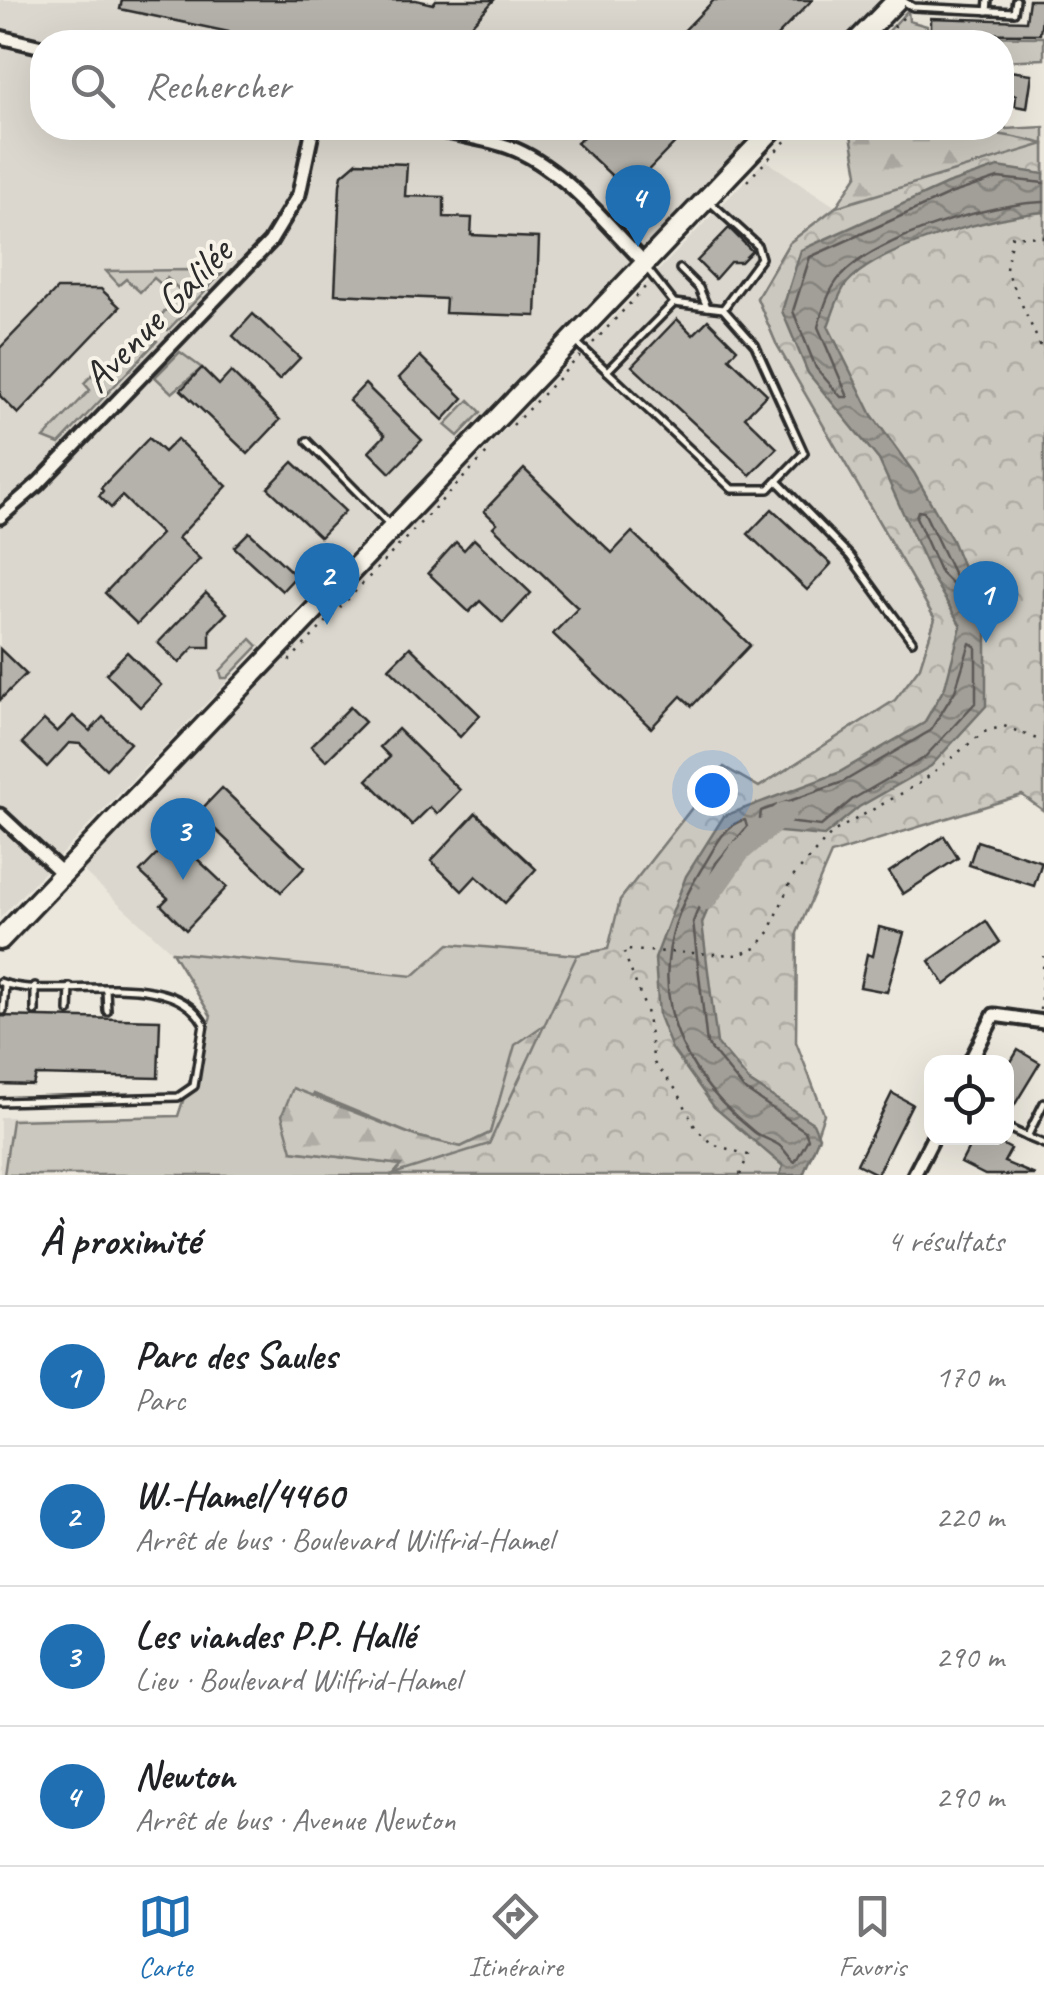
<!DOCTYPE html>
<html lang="fr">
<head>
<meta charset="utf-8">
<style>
  body { margin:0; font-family:Caveat,sans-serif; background:#f6f6f6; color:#202124 }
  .controls { position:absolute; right:30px; bottom:30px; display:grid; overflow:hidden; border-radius:20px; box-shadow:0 10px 40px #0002 }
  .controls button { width:90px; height:90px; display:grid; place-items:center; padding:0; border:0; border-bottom:2px solid #e0e0e0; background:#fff; color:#202124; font:50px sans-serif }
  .you { position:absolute; left:712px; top:790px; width:35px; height:35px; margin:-25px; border:8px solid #fff; border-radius:50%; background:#1a73e8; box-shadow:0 0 0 15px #1a73e833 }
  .badge { display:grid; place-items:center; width:65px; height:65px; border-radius:50%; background:#1f6fb2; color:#fff; font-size:32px; font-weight:700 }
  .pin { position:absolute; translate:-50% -82px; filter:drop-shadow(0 2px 5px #0008) }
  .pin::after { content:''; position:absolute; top:52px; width:35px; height:30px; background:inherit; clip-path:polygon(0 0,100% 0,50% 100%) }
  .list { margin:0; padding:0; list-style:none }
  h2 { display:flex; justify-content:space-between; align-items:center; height:130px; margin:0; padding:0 40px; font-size:42px }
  h2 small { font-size:32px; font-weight:400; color:#757577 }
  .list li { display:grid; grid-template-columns:65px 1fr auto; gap:30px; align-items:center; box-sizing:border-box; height:140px; padding:0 40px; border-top:2px solid #e0e0e0 }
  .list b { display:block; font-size:38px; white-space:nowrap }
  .list p { margin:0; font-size:32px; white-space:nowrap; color:#757577 }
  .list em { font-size:32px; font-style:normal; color:#757577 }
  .icon { flex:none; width:55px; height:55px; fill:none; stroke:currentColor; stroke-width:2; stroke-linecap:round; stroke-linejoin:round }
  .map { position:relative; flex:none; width:1044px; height:1175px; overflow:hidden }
  .search { position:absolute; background:#fff; box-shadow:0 10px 40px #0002; left:30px; right:30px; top:30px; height:110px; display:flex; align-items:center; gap:25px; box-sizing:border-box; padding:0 35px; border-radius:40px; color:#757577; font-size:38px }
  .sheet { height:690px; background:#fff }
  nav { display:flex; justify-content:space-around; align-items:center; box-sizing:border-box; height:140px; border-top:2px solid #e0e0e0; background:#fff; font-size:28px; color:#757577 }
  nav a { display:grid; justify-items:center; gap:5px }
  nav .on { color:#1f6fb2 }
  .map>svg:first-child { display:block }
</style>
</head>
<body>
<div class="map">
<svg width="1044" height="1175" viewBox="0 0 1044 1175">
  <defs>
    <pattern id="forest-firs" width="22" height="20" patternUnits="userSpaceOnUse" patternTransform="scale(2.5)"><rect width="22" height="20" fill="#cbc8bf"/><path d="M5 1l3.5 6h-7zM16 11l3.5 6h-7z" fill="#aeaca4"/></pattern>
    <pattern id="park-crowns" width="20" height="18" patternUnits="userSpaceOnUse" patternTransform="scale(2.5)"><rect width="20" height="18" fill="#cbc8bf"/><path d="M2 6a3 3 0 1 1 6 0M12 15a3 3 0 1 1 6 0" fill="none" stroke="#aeaca4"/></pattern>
    <pattern id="water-waves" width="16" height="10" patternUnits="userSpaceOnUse" patternTransform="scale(2.5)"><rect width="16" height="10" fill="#a29f98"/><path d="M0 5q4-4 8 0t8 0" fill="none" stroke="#84827c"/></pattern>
  </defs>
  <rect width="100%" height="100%" fill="#ebe7dd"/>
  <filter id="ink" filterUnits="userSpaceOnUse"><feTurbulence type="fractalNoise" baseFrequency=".01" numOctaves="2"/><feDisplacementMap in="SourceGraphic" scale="20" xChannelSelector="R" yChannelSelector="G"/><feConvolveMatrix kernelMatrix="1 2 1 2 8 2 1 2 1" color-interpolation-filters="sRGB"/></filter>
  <g filter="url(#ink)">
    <!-- built -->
    <g fill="#dbd7ce">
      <path d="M 0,0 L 880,0 L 839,42 L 42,42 L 42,128 L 758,128 L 0,918 Z"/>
      <path d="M 765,160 L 836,207 L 789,243 L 862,491 L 935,619 L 920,667 L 895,700 L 759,787 L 725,767 L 620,900 L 608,949 L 577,955 L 449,944 L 413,976 L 172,952 L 81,869 Z"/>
      <path d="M 178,1116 L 12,1120 L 4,1175 L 0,1175 L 0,1117 Z"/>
    </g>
    <!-- grass -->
    <g fill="#cbc8bf" stroke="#7b7a75" stroke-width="2.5">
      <path d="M 908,10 L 909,21 L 927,26 L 929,36 L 1044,37 L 1044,59 L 1002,61 L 1002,42 L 879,42 Z"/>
      <path d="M 1002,120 L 1006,129 L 1044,127 L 1044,144 L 968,128 L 1002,128 Z"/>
      <path d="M 195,270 L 222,273 L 168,330 L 157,320 L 182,292 L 167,278 L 161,284 L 154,278 L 140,292 L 126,279 L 119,285 L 106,271 Z"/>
      <path d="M 147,331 L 157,341 L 59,444 L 44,438 L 90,390 L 84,383 L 93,374 L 100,379 Z"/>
      <path d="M 180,352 L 202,368 L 172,393 L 155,377 Z"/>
      <path d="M 469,400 L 481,412 L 458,436 L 445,425 Z"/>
      <path d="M 251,639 L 258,646 L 227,678 L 222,678 L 220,671 Z"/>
      <path d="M 449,944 L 577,955 L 608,949 L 609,992 L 516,1045 L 490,1133 L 461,1147 L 415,1136 L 314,1094 L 292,1151 L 402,1165 L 393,1175 L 4,1175 L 12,1120 L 178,1116 L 211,1016 L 172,952 L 413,976 Z"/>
    </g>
    <!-- forest -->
    <path fill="url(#forest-firs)" stroke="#7b7a75" stroke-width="2.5" d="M 874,128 C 933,128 987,128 1044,144 L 1044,174 L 961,625 L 838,773 L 714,1107 L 393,1175 L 401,1165 L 292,1151 L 282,1115 L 293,1088 L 415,1136 L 461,1147 L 490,1133 L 515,1045 L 551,1020 L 609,992 L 620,900 L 724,767 L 759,787 L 896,700 L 920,667 L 935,619 L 776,343 L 757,298 L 789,243 L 836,207 L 858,174 L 851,135 Z"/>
    <!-- park -->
    <path fill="url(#park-crowns)" stroke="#7b7a75" stroke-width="2.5" d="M 1044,144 L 1044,811 L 1022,795 L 831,854 L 797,933 L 796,1042 L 824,1114 L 803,1175 L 390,1175 L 489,1144 L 577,955 L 608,949 L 620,900 L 724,767 L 759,787 L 895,700 L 920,667 L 935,619 L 776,343 L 757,298 L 789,243 L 836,207 Z"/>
    <!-- water -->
    <path fill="url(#water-waves)" stroke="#72716c" stroke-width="2.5" d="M 998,167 L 1044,174 L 1044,212 C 995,216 880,246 847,283 C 838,294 833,314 828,326 L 872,415 L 914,473 L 952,540 L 986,623 L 986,706 L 931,766 L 859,807 L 824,836 L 758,830 L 725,869 L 702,923 L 717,1043 L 750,1082 L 813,1123 L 819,1137 L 803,1175 L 780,1175 L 783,1166 L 714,1107 L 672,1049 L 659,1016 L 655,959 L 686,876 L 724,816 L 838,773 L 924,723 L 945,687 L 961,626 L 932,577 L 879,460 L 808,373 L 782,311 L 801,250 L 947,184 Z"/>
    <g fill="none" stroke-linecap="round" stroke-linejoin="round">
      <!-- shore -->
      <g stroke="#5b5957" stroke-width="2.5">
        <path d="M 1044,183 L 998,178 L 950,194 L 810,257 L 793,311 L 816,368 L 841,397 L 848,397 L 818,327 C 822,312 830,288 840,277 C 875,237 992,203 1044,202"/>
        <path d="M 918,511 L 924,512 L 957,581 L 955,587 L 941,573 L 916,517 Z"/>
        <path d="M 970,643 L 976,647 L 976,702 L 924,758 L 853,799 L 821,826 L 760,819 L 761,811 L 843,782 L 930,731 L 955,691 Z"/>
        <path d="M 745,820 L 747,827 L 716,863 L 693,922 L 707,1044 L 744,1089 L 805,1131 L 808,1139 L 795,1162 C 789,1158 786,1151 780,1146 C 772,1140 761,1138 753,1131 C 664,1060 640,966 702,868 C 713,852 724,823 745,820 Z"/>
      </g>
      <!-- river -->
      <path stroke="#a29f98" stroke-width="22" d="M 706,899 L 740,851 L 785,813"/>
    </g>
    <!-- building -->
    <g fill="#b5b2ab" stroke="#2b2b2b" stroke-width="2.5">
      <path d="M 122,0 L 416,0 L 433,4 L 436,0 L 494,0 L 456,42 L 276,42 L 120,9 Z"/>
      <path d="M 714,0 L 812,0 L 771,42 L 673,42 Z"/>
      <path d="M 1029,0 L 1044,0 L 1040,34 L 931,33 L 931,18 L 1026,21 Z"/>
      <path d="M 1009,71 L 1032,74 L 1027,108 L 1015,106 L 1016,95 L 1005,94 Z"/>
      <path d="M 592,128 L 689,128 L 628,191 L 577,143 Z"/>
      <path d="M 357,162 L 407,164 L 405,196 L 444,197 L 444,217 L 472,218 L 471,235 L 539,238 L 536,316 L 445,313 L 446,299 L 335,294 L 340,185 L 342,175 Z"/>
      <path d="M 729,228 L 752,251 L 741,262 L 730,262 L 715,279 L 697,261 Z"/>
      <path d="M 57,289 L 101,289 L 120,307 L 18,414 L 0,396 L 0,348 Z"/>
      <path d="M 253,314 L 300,358 L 279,380 L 233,336 Z"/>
      <path d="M 677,319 L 693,335 L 708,320 L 737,349 L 729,358 L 767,394 L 745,417 L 777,448 L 750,475 L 632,366 Z"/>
      <path d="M 420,356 L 463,398 L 443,420 L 399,378 Z"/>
      <path d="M 202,368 L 219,385 L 231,372 L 280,420 L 248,454 L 181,390 Z"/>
      <path d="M 365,384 L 422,440 L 390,473 L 369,452 L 385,435 L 349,401 Z"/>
      <path d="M 149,438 L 164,452 L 177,439 L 227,486 L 178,538 L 200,559 L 137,624 L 105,593 L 161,534 L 122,496 L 111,508 L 99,496 L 103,491 L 101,488 Z"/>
      <path d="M 293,462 L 345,511 L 320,537 L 268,488 Z"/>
      <path d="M 524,469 L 612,553 L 632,532 L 750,645 L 692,706 L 681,696 L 651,728 L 553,634 L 578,608 L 493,527 L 497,523 L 484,511 Z"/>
      <path d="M 772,509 L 831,564 L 807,590 L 748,534 Z"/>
      <path d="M 249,532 L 296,576 L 282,591 L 234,547 Z"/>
      <path d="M 474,539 L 531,593 L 503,623 L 480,601 L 469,612 L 428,573 L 456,542 L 464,550 Z"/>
      <path d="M 206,593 L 227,613 L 210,630 L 210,647 L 194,647 L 179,663 L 158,643 Z"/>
      <path d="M 410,647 L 480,715 L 460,737 L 389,668 Z"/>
      <path d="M 0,649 L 26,674 L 0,700 Z"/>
      <path d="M 127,652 L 161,685 L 140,707 L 106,674 Z"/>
      <path d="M 350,707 L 365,722 L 326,761 L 311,746 Z"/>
      <path d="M 73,716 L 90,731 L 103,717 L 130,743 L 106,769 L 80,744 L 69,743 L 47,767 L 22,743 L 44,720 L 57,732 Z"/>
      <path d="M 398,729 L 460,790 L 437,814 L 430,807 L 412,825 L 367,780 L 390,757 L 380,747 Z"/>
      <path d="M 222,788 L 305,867 L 281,892 L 198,813 Z"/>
      <path d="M 476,813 L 536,869 L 505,903 L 476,876 L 462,891 L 431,861 Z"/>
      <path d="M 944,836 L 958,858 L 903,894 L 889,872 Z"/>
      <path d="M 174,837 L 227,887 L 186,930 L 161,905 L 168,898 L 140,872 Z"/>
      <path d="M 977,841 L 1042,862 L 1034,886 L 969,865 Z"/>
      <path d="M 986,921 L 1000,942 L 945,985 L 929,961 Z"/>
      <path d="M 879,927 L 904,933 L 887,992 L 860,987 L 867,954 L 873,956 Z"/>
      <path d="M 0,1016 L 160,1020 L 158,1078 L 36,1075 L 33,1085 L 0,1084 Z"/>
      <path d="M 1018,1050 L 1040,1063 L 1006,1119 L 1006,1070 Z"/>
      <path d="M 892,1093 L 912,1104 L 877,1174 L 857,1164 Z"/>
      <path d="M 974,1138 L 990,1138 L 1011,1149 L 1004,1162 L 1035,1175 L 985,1175 L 961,1163 Z"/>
    </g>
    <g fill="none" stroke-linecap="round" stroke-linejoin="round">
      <!-- service casing -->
      <g stroke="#2b2b2b" stroke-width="12">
        <g id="service">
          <path d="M 903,1 L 913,7 L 1014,12 L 1016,0"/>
          <path d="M 987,11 L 988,0"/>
          <path d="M 710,202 L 757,245 L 761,258 L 723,309"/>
          <path d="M 680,269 L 699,288 L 707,307"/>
          <path d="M 577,343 L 607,371 L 674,303 L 648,270"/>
          <path d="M 607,371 L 732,489 L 769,489 L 804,453 L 755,345 L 723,309 L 674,303"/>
          <path d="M 307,441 L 391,526"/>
          <path d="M 777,481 L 850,556 L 912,641"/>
          <path d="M 0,982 C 54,1003 171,963 204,1024 L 194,1086 L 178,1097 L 0,1102"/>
          <path d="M 106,989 L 107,1011"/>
          <path d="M 3,1011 L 5,985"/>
          <path d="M 35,1011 L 35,986"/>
          <path d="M 69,1011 L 70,987"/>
          <path d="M 1044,1103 L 1027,1137 L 1044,1144"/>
          <path d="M 1006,1127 L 1027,1137"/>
        </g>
      </g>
      <!-- minor casing -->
      <g stroke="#2b2b2b" stroke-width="19">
        <g id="minor">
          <path d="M 0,37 L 42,47"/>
          <path d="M 426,128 C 453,134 483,138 509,147 C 563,167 605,223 645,263"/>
          <path d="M 0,517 L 38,484 L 270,242 L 299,194 L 313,128"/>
          <path d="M 0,815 L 63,874"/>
          <path d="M 970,1062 L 994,1015 L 1044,1022"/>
          <path d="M 914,1175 L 933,1138"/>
        </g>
      </g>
      <!-- primary casing -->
      <g stroke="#2b2b2b" stroke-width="25">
        <g id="primary">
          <path d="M 856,42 L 897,0"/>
          <path d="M 0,940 L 774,128"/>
        </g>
      </g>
      <!-- path -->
      <g stroke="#2b2b2b" stroke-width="2.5" stroke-dasharray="2.5 8" stroke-linecap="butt">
        <path d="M 879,42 L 906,15"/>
        <path d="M 747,181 L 798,128"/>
        <path d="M 1044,237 L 1012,236 L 1006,269 L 1044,354"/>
        <path d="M 593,343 L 649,283"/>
        <path d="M 513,425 L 580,356"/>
        <path d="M 289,661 L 487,453"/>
        <path d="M 1040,1010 L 1044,956"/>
        <path d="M 740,1175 L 748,1155 L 712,1144 L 696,1129 L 678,1092 L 654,1063 L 646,1010 L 623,950 L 738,955 L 756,948 L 770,931 L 792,878 L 833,832 L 920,783 L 984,732 L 1004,726 L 1044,742"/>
      </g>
      <!-- service -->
      <use href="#service" stroke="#f7f3e8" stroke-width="5"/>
      <!-- minor -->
      <use href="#minor" stroke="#f7f3e8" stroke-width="11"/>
      <!-- primary -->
      <use href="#primary" stroke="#f7f3e8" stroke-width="18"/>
    </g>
  </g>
  <g text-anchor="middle" stroke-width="8" stroke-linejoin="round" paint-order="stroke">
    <!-- street labels -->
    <g font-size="42" fill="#2b2b2b" stroke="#f7f3e8">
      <text transform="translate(156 314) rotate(-46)" y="15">Avenue Galilée</text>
    </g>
  </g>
</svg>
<div class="controls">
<button><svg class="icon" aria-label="locate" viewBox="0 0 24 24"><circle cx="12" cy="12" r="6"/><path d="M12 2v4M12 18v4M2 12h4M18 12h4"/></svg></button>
</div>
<div class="you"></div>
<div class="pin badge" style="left:986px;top:643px">1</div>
<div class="pin badge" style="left:327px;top:625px">2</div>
<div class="pin badge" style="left:183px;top:880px">3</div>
<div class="pin badge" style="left:638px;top:247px">4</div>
<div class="search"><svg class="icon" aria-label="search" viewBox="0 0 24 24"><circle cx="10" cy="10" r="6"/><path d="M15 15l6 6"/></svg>Rechercher</div>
</div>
<section class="sheet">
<h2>À proximité<small>4 résultats</small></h2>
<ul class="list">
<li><span class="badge">1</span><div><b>Parc des Saules</b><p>Parc</p></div><em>170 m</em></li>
<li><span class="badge">2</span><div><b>W.-Hamel/4460</b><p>Arrêt de bus · Boulevard Wilfrid-Hamel</p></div><em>220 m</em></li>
<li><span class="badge">3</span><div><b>Les viandes P.P. Hallé</b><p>Lieu · Boulevard Wilfrid-Hamel</p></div><em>290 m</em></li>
<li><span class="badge">4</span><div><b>Newton</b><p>Arrêt de bus · Avenue Newton</p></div><em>290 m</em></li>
</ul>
</section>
<nav>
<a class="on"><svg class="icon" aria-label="map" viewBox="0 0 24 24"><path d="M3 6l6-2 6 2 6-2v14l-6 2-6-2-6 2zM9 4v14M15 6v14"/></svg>Carte</a>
<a><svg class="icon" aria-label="directions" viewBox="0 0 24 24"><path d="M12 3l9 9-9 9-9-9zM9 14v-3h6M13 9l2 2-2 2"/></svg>Itinéraire</a>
<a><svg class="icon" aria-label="saved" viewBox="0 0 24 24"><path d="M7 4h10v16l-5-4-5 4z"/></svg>Favoris</a>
</nav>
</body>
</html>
